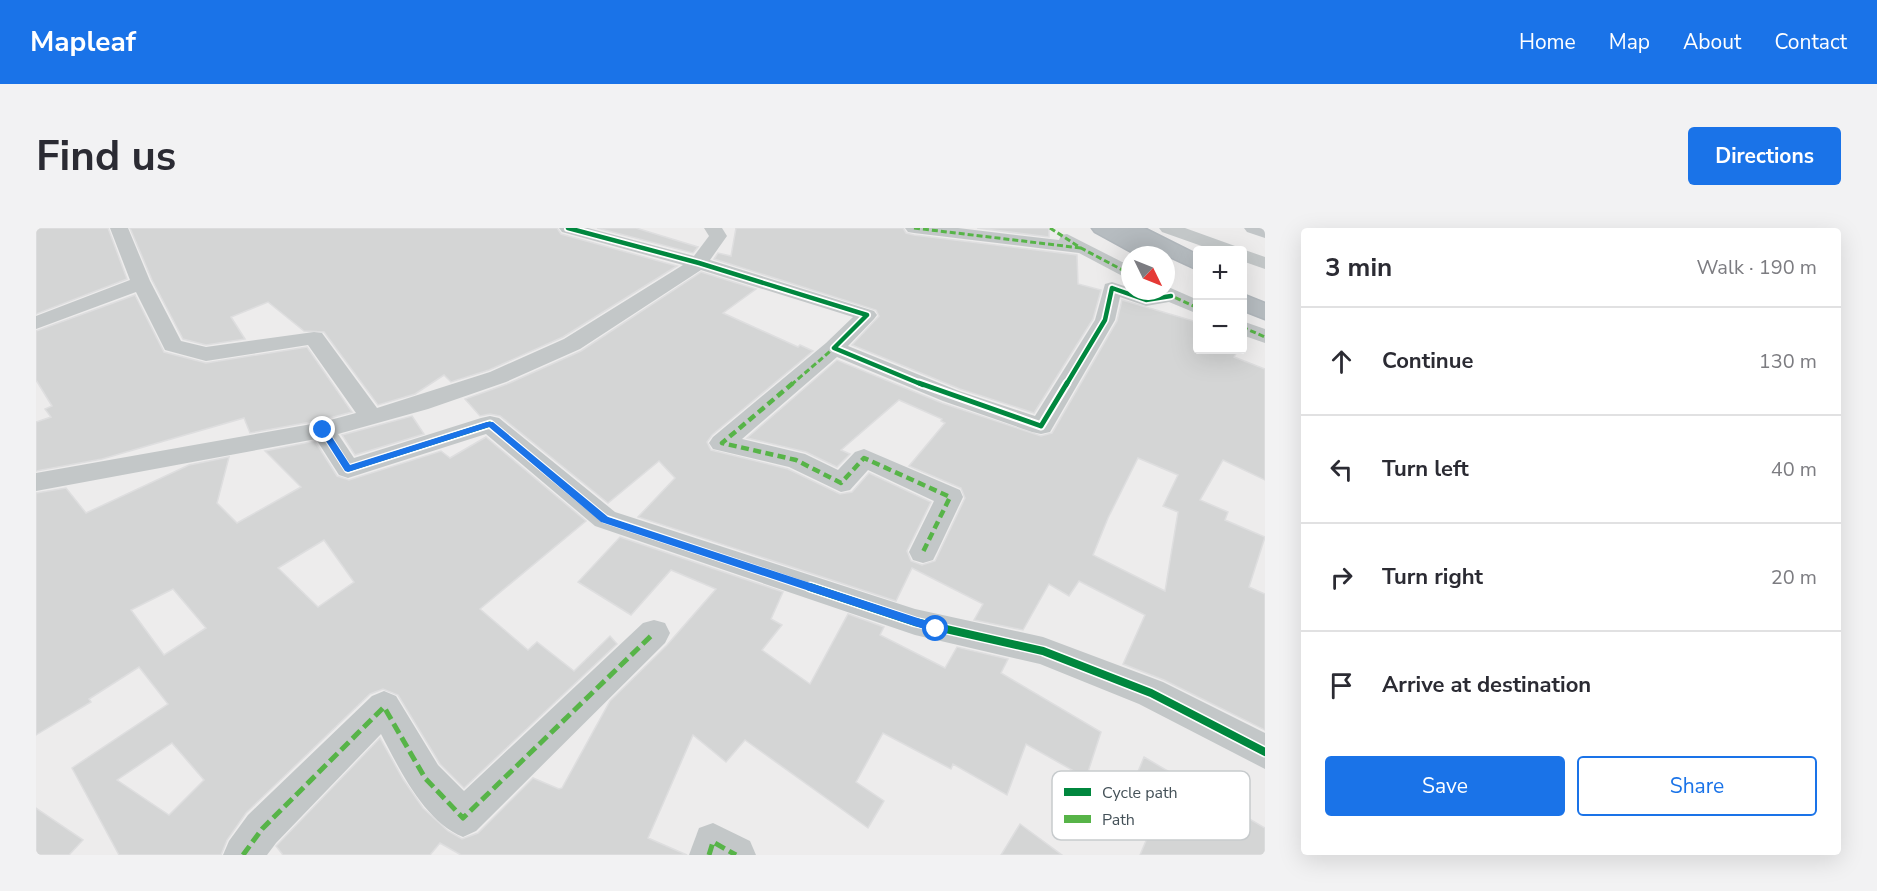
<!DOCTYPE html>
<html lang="en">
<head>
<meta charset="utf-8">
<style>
  body { margin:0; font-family:"Nunito Sans",sans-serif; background:#f2f2f3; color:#2b2b33 }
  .controls { position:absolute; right:18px; top:18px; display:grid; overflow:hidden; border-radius:6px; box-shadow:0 6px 24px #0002 }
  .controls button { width:54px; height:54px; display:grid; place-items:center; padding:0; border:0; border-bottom:2px solid #e1e1e2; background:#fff; color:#2b2b33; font:30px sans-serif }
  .compass { position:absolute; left:1085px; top:18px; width:54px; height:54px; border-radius:50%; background:#fff; box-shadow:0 6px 24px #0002; rotate:133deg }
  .stop { position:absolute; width:18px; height:18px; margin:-14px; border:4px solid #1a73e8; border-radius:50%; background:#fff }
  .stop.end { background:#1a73e8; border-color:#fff; box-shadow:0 2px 6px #0008 }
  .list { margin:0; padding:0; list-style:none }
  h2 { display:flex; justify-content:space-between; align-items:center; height:78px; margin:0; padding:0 24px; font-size:26px }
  h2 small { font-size:20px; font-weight:400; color:#7c7c81 }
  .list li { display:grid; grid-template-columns:39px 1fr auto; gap:18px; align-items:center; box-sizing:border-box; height:108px; padding:0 24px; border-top:2px solid #e1e1e2 }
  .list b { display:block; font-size:22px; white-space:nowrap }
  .list em { font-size:20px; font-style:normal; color:#7c7c81 }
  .actions { display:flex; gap:12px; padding:18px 24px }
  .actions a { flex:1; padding:14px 0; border:2px solid #1a73e8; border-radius:6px; text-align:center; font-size:21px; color:#1a73e8 }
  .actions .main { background:#1a73e8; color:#fff }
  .icon { flex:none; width:33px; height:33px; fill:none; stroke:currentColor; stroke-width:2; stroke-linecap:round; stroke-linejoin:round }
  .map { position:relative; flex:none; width:1229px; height:627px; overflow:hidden; border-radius:6px }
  header { display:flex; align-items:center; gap:36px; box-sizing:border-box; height:84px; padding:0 30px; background:#1a73e8; color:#fff }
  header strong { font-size:28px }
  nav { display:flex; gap:33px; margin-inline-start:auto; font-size:21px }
  .intro { display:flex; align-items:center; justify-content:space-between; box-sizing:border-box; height:144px; padding:0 36px }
  h1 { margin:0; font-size:42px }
  .button { padding:15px 27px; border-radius:6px; background:#1a73e8; color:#fff; font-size:21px; font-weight:700 }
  main { display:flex; gap:36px; padding:0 36px }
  aside { flex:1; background:#fff; border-radius:6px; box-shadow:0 6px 24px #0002 }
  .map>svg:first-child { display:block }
</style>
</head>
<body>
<header>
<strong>Mapleaf</strong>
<nav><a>Home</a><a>Map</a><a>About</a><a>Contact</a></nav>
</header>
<div class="intro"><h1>Find us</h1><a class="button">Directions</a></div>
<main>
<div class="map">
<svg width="1229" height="627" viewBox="0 0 1229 627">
  <rect width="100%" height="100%" fill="#edecec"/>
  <!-- building -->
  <g fill="#d4d5d5" stroke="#dededf" stroke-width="1.5" fill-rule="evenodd">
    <path d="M 0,0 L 72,0 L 91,51 L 0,86 Z"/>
    <path d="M 94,0 L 521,0 L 525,6 L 641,38 L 527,109 L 453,142 L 415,154 L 408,147 L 379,166 L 342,177 L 288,104 L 268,103 L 232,74 L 195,89 L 209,111 L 170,117 L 147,111 L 116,52 Z"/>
    <path d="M 561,0 L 600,0 L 662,19 L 657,25 Z"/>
    <path d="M 700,0 L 867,0 L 870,5 L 878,7 L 1041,27 L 1042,56 L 1065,62 L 1057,91 L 998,185 L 924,161 L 816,117 L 843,88 L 840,82 L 678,31 L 682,25 L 695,28 Z"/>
    <path d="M 941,0 L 1013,0 L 1013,9 Z"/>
    <path d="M 665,44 L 720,61 L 687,85 L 762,119 L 764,117 L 777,123 L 676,207 L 671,214 L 675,222 L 752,241 L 804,266 L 816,264 L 833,245 L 895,274 L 871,323 L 875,333 L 886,337 L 899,333 L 929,270 L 925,260 L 873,238 L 909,195 L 905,193 L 906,191 L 863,172 L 805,222 L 814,226 L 801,239 L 770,224 L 711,210 L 801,132 L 906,175 L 1005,208 L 1016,205 L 1081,93 L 1086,72 L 1161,94 L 1161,122 L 1202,122 L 1198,129 L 1229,141 L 1229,252 L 1187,232 L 1164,272 L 1192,284 L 1189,292 L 1229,309 L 1213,359 L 1229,366 L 1229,502 L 1128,452 L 1087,436 L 1109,387 L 1043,353 L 1033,368 L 1013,356 L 987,402 L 938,392 L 947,376 L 876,340 L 860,373 L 602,289 L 639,250 L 623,233 L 572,275 L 464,188 L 454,186 L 444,188 L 429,171 L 471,156 L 545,123 ZM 1102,230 L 1142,247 L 1127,278 L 1142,284 L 1129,363 L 1057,327 L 1072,290 Z"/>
    <path d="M 99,67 L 128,124 L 170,135 L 271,119 L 316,184 L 286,192 L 214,205 L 208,190 L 66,231 L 0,243 L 0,194 L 15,189 L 9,181 L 16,178 L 0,152 L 0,103 Z"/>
    <path d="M 376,188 L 388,206 L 319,227 L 306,207 Z"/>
    <path d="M 450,209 L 550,293 L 444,381 L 492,422 L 501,414 L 538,443 L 574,408 L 581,416 L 428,560 L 404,536 L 362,467 L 347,461 L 334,466 L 210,585 L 191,612 L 185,627 L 83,627 L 36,540 L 132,476 L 103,439 L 53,471 L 55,474 L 0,507 L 0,265 L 30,260 L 50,285 L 153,237 L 193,229 L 181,275 L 201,295 L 265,259 L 229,223 L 279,213 L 301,248 L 313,252 L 405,223 L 414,230 ZM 288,312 L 318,354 L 282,379 L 242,340 ZM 137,361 L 170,400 L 128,427 L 95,382 ZM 136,515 L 168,552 L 133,587 L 81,552 Z"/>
    <path d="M 584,309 L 747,364 L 735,391 L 746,397 L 726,422 L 774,456 L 812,386 L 848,399 L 844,407 L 909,440 L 921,419 L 972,431 L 965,445 L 1065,504 L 1050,550 L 990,516 L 971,567 L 917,536 L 915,541 L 847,505 L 820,554 L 848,573 L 832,600 L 709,512 L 690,534 L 657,507 L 612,610 L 651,627 L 425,627 L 404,615 L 394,627 L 247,627 L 240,618 L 242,616 L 344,510 L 367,551 L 387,580 L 412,603 L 426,611 L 442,605 L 497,550 L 523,561 L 526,560 L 574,473 L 631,417 L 680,361 L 635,342 L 595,387 L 542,354 Z"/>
    <path d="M 1108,529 L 1229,600 L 1229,627 L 1104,627 L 1117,596 L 1088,578 Z"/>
    <path d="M 0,580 L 47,612 L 33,627 L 0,627 Z"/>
    <path d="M 984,596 L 1026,627 L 965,627 Z"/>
  </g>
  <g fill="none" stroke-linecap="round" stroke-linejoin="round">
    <!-- highway casing -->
    <g stroke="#b1b7bc" stroke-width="3">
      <g id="highway">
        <path d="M 1056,0 L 1108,0 L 1162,27 L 1162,42 L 1119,22 L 1117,27 L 1101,27 L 1059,4 Z"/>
        <path d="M 1206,66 L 1229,75 L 1229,91 L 1206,82 Z"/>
      </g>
    </g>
    <!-- minor -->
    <g fill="#c3c7c8" fill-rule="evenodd">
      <path d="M 74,0 L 92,0 L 114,53 L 145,113 L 170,119 L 278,104 L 286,105 L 341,180 L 454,144 L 528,111 L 647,37 L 526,4 L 523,0 L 552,0 L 658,28 L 673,8 L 668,0 L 686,0 L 691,8 L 674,32 L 838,83 L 841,87 L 838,91 L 812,118 L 923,163 L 999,188 L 1059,92 L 1069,56 L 1076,54 L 1094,60 L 1094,63 L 1116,65 L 1115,63 L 1130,63 L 1130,58 L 1162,72 L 1162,86 L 1133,74 L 1110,78 L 1084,69 L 1079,92 L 1014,204 L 1005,206 L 996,204 L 907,173 L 801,129 L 706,211 L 769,226 L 802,242 L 819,224 L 828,221 L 924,262 L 927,269 L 901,324 L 897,332 L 887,335 L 877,332 L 873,324 L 898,273 L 832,242 L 814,262 L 805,264 L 753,239 L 677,221 L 673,215 L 677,209 L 790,115 L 817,89 L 665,42 L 544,121 L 470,154 L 392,181 L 302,206 L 318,230 L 445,190 L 454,188 L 463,190 L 579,284 L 879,381 L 1007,409 L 1127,454 L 1229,505 L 1229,541 L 1103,476 L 1004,436 L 879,407 L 559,298 L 450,206 L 312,250 L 303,247 L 280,211 L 0,263 L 0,245 L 287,194 L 320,185 L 272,117 L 170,133 L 129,122 L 100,64 L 0,101 L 0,88 L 94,52 Z"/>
      <path d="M 869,0 L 922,0 L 1023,12 L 1025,7 L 1031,6 L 1094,38 L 1094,52 L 1043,25 L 878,5 L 872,4 Z"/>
      <path d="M 1123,0 L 1149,0 L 1199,18 L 1202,22 L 1206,21 L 1229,29 L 1229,41 L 1206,33 L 1206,22 L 1177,22 L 1126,4 Z"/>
      <path d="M 1206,93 L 1229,101 L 1229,115 L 1206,107 Z"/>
      <path d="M 618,392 L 629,395 L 634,405 L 629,415 L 440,603 L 427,609 C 388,593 364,542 345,506 L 240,615 L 231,627 L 187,627 L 193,613 L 212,587 L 336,468 L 348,463 L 360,468 L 402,537 L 428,563 L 607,395 Z"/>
      <path d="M 677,595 L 714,613 L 720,627 L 653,627 L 663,600 Z"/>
    </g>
    <!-- major -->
    <path fill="#c1c5c7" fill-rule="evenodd" d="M 1208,0 L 1229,0 L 1229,10 L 1211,4 Z"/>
    <!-- highway -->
    <use href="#highway" fill="#b6bcc0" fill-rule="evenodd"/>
    <!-- quiet-far2 -->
    <g stroke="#57b448" stroke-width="3" stroke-dasharray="6 3" stroke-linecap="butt">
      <path d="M 878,0 L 1045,20"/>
      <path d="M 1014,0 L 1045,20 L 1094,46"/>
      <path d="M 1131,66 L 1162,80"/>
      <path d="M 1206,99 L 1229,109"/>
      <path d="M 755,157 L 798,120"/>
    </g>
    <!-- quiet-far1 -->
    <path stroke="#57b448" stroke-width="4.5" stroke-dasharray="8 4.5" stroke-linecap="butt" d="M 757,155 L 686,215 L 760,232 L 805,255 L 828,230 L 914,269 L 887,324"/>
    <!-- quiet -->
    <g stroke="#57b448" stroke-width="5" stroke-dasharray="11 5" stroke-linecap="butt">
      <path d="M 207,627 L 226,601 L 348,479 L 389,550 L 427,590 L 618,405"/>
      <path d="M 673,627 L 677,614 L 700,627"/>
    </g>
    <!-- cycleway-far2 casing -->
    <g stroke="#fff" stroke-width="8">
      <g id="cycleway-far2">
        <path d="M 532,0 L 663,35 L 831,87 L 798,120 L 887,157"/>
        <path d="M 1030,157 L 1069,92 L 1076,60 L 1110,72 L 1135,68"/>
      </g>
    </g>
    <!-- cycleway-far1 casing -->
    <g stroke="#fff" stroke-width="9">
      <g id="cycleway-far1">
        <path d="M 883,155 L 1005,198 L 1031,155"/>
        <path d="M 287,202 L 312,241 L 454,196 L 569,291 L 778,361"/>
      </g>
    </g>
    <!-- cycleway casing -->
    <g stroke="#fff" stroke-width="11">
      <path id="cycleway" d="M 774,359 L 879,394 L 1007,423 L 1115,465 L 1229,524"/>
    </g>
    <!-- cycleway-far2 -->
    <use href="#cycleway-far2" stroke="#00873e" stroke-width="4.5"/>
    <!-- cycleway-far1 -->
    <use href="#cycleway-far1" stroke="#00873e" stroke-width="5"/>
    <!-- cycleway -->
    <use href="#cycleway" stroke="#00873e" stroke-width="8"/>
  </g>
  <!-- route -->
  <path fill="#1a73e8" d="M 451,194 L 457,194 L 572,289 L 900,396 L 906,401 L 900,405 L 565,294 L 453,199 L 312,244 L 309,243 L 283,202 L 290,200 L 314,237 Z"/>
  <!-- legend -->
  <rect x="1016" y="543" width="198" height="69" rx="9" fill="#fff" stroke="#c7cbcd" stroke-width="1.5"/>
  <rect x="1028" y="560" width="27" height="8" fill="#00873e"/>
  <rect x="1028" y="587" width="27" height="8" fill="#57b448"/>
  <g font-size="16" fill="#445158">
    <text x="1066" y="570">Cycle path</text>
    <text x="1066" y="597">Path</text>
  </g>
</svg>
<div class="controls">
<button>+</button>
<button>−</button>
</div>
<svg class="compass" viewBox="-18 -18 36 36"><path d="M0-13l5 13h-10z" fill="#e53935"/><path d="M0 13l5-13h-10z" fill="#7c7c81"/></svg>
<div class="stop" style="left:900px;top:401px"></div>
<div class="stop end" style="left:287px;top:202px"></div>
</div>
<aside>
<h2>3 min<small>Walk · 190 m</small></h2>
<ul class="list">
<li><svg class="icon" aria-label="ahead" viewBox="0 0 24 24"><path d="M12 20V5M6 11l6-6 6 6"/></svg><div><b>Continue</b></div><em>130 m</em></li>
<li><svg class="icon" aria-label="left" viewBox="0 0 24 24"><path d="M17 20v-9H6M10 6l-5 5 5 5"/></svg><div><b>Turn left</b></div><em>40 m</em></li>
<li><svg class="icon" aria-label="right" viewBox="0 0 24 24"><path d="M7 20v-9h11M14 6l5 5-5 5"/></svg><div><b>Turn right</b></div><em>20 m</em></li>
<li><svg class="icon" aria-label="arrive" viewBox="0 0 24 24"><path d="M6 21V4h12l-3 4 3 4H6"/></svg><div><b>Arrive at destination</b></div></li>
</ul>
<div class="actions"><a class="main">Save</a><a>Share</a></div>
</aside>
</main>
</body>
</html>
